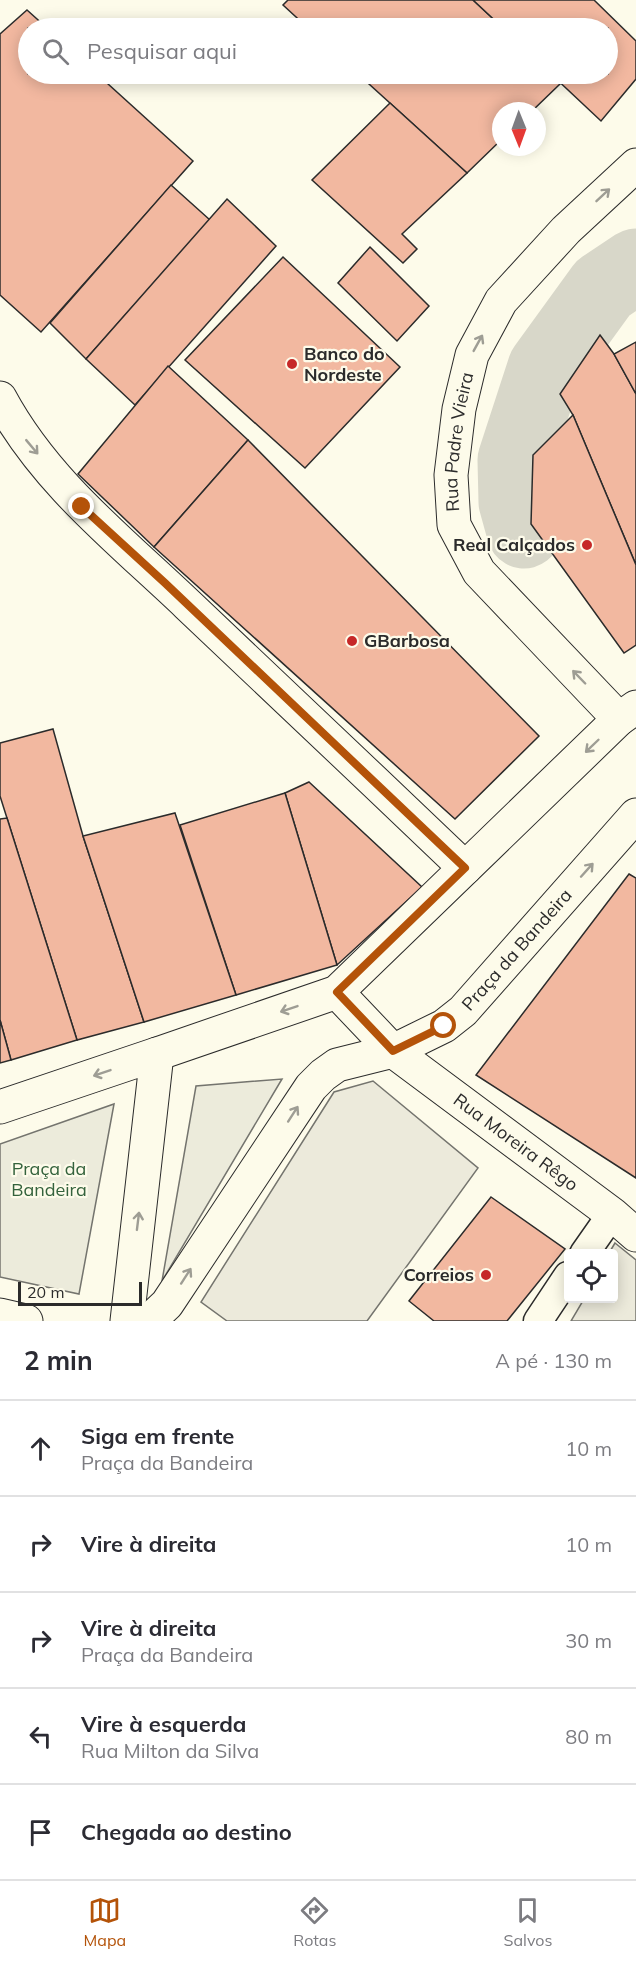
<!DOCTYPE html>
<html lang="pt">
<head>
<meta charset="utf-8">
<style>
  body { margin:0; font-family:Mulish,sans-serif; background:#f2f2f3; color:#2b2b33 }
  .controls { position:absolute; right:18px; bottom:18px; display:grid; overflow:hidden; border-radius:6px; box-shadow:0 3px 15px #0003 }
  .controls button { width:54px; height:54px; display:grid; place-items:center; padding:0; border:0; border-bottom:2px solid #e1e1e2; background:#fff; color:#2b2b33; font:30px sans-serif }
  .compass { position:absolute; left:492px; top:102px; width:54px; height:54px; border-radius:50%; background:#fff; box-shadow:0 3px 15px #0003; rotate:179deg }
  .scale { position:absolute; left:18px; bottom:15px; width:124px; box-sizing:border-box; padding-left:6px; border:3px solid #2b2b2b; border-top:0; font-size:16px; line-height:21px; white-space:nowrap; color:#2b2b2b; -webkit-text-stroke:4px #fdfbea; paint-order:stroke }
  .stop { position:absolute; width:18px; height:18px; margin:-14px; border:4px solid #b45309; border-radius:50%; background:#fff }
  .stop.end { background:#b45309; border-color:#fff; box-shadow:0 2px 6px #0008 }
  .list { margin:0; padding:0; list-style:none }
  h2 { display:flex; justify-content:space-between; align-items:center; height:78px; margin:0; padding:0 24px; font-size:26px }
  h2 small { font-size:20px; font-weight:400; color:#7c7c81 }
  .list li { display:grid; grid-template-columns:39px 1fr auto; gap:18px; align-items:center; box-sizing:border-box; height:96px; padding:0 24px; border-top:2px solid #e1e1e2 }
  .list b { display:block; font-size:22px; white-space:nowrap }
  .list p { margin:0; font-size:20px; white-space:nowrap; color:#7c7c81 }
  .list em { font-size:20px; font-style:normal; color:#7c7c81 }
  .icon { flex:none; width:33px; height:33px; fill:none; stroke:currentColor; stroke-width:2; stroke-linecap:round; stroke-linejoin:round }
  .map { position:relative; flex:none; width:636px; height:1321px; overflow:hidden }
  .search { position:absolute; background:#fff; box-shadow:0 3px 15px #0003; left:18px; right:18px; top:18px; height:66px; display:flex; align-items:center; gap:15px; box-sizing:border-box; padding:0 21px; border-radius:33px; color:#7c7c81; font-size:22px }
  .sheet { height:558px; background:#fff }
  nav { display:flex; justify-content:space-around; align-items:center; box-sizing:border-box; height:84px; border-top:2px solid #e1e1e2; background:#fff; font-size:16px; color:#7c7c81 }
  nav a { display:grid; justify-items:center; gap:3px }
  nav .on { color:#b45309 }
  .map>svg:first-child { display:block }
</style>
</head>
<body>
<div class="map">
<svg width="636" height="1321" viewBox="0 0 636 1321">
  <rect width="100%" height="100%" fill="#fdfbea"/>
  <!-- green -->
  <g fill="#ecebdb" stroke="#74746e" stroke-width="1.5">
    <path d="M 282,1079 L 162,1281 L 196,1086 Z"/>
    <path d="M 114,1104 L 79,1294 L 0,1277 L 0,1144 Z"/>
  </g>
  <!-- parking -->
  <g fill="#eceadb" stroke="#74746e" stroke-width="1.5">
    <path d="M 373,1081 L 478,1168 L 367,1321 L 227,1321 L 201,1302 L 334,1092 Z"/>
    <path d="M 615,1243 L 636,1260 L 636,1321 L 571,1321 L 584,1299 L 614,1298 L 614,1254 L 609,1253 Z"/>
  </g>
  <g fill="none" stroke-linecap="round" stroke-linejoin="round">
    <!-- river -->
    <path stroke="#d8d7c9" stroke-width="75" d="M 524,531 L 516,502 L 515,460 L 545,368 L 603,288 L 636,266"/>
  </g>
  <!-- building -->
  <g fill="#f2b8a0" stroke="#2b2b2b" stroke-width="1.5">
    <path d="M 288,0 L 473,0 L 503,28 L 308,28 L 283,5 Z"/>
    <path d="M 473,0 L 594,0 L 636,41 L 636,79 L 601,121 L 551,74 L 608,74 L 608,28 L 503,28 Z"/>
    <path d="M 27,10 L 47,28 L 28,28 L 28,74 L 97,74 L 193,161 L 41,332 L 0,295 L 0,34 Z"/>
    <path d="M 358,74 L 551,74 L 561,83 L 532,111 L 501,111 L 501,140 L 467,173 Z"/>
    <path d="M 390,103 L 467,173 L 402,234 L 417,249 L 403,263 L 312,180 Z"/>
    <path d="M 171,185 L 210,220 L 86,359 L 50,323 Z"/>
    <path d="M 227,199 L 276,246 L 135,405 L 86,359 Z"/>
    <path d="M 370,247 L 429,306 L 397,341 L 338,283 Z"/>
    <path d="M 283,257 L 400,367 L 305,468 L 185,360 Z"/>
    <path d="M 600,335 L 614,354 L 636,394 L 636,565 L 573,415 L 560,394 Z"/>
    <path d="M 636,342 L 636,394 L 614,354 Z"/>
    <path d="M 168,366 L 248,440 L 154,547 L 78,474 Z"/>
    <path d="M 573,415 L 636,565 L 636,645 L 624,653 L 531,524 L 533,455 Z"/>
    <path d="M 248,440 L 539,736 L 455,819 L 154,547 Z"/>
    <path d="M 53,729 L 83,836 L 144,1022 L 77,1040 L 0,796 L 0,743 Z"/>
    <path d="M 309,782 L 422,887 L 337,965 L 285,793 Z"/>
    <path d="M 285,793 L 337,965 L 236,995 L 180,825 Z"/>
    <path d="M 175,813 L 236,995 L 144,1022 L 83,836 Z"/>
    <path d="M 7,818 L 77,1040 L 11,1060 L 0,1020 L 0,819 Z"/>
    <path d="M 629,874 L 636,878 L 636,1178 L 476,1075 Z"/>
    <path d="M 0,1020 L 11,1060 L 0,1063 Z"/>
    <path d="M 491,1197 L 565,1249 L 507,1321 L 434,1321 L 409,1301 Z"/>
  </g>
  <g fill="none" stroke-linecap="round" stroke-linejoin="round">
    <!-- pedestrian casing -->
    <g stroke="#2b2b2b" stroke-width="31">
      <g id="pedestrian">
        <path d="M 584,1254 L 612,1214"/>
        <path d="M 538,1321 L 568,1276"/>
      </g>
    </g>
    <!-- tertiary casing -->
    <g stroke="#2b2b2b" stroke-width="35">
      <g id="tertiary">
        <path d="M 0,398 C 45,482 121,541 188,605 C 281,693 373,780 465,868"/>
        <path id="s1" d="M 619,719 L 479,572 L 454,525 L 451,475 L 459,409 L 472,355 L 501,301 L 566,230 L 636,165"/>
        <path id="s2" d="M 337,992 L 393,1051 L 444,1026 L 463,1011 L 636,815"/>
        <path d="M 0,1315 L 26,1321"/>
      </g>
    </g>
    <!-- secondary casing -->
    <g stroke="#2b2b2b" stroke-width="35">
      <g id="secondary">
        <path d="M 157,1054 L 337,992 L 619,719 L 636,707"/>
        <path id="s3" d="M 149,1321 L 167,1304 L 311,1087 L 323,1075 L 337,1065 L 393,1051 L 612,1214 L 636,1235"/>
      </g>
    </g>
    <!-- primary casing -->
    <g stroke="#2b2b2b" stroke-width="35">
      <path id="primary" d="M 0,1107 L 157,1054 L 127,1321"/>
    </g>
    <!-- pedestrian -->
    <use href="#pedestrian" stroke="#fdfbea" stroke-width="28"/>
    <!-- tertiary -->
    <use href="#tertiary" stroke="#fdfbea" stroke-width="33"/>
    <!-- secondary -->
    <use href="#secondary" stroke="#fdfbea" stroke-width="33"/>
    <!-- primary -->
    <use href="#primary" stroke="#fdfbea" stroke-width="33"/>
  </g>
  <!-- one-way arrows -->
  <defs><path id="oneway-shaft" d="M-6 0H5M1.5-3L5.5 0L1.5 3" fill="none" stroke-width="1.6" stroke-linecap="round" stroke-linejoin="round" transform="scale(1.5)"/></defs>
  <g stroke="#9e9d94">
    <use href="#oneway-shaft" transform="translate(603 195) rotate(-43)"/>
    <use href="#oneway-shaft" transform="translate(478 343) rotate(-61)"/>
    <use href="#oneway-shaft" transform="translate(32 447) rotate(50)"/>
    <use href="#oneway-shaft" transform="translate(579 677) rotate(-134)"/>
    <use href="#oneway-shaft" transform="translate(592 746) rotate(136)"/>
    <use href="#oneway-shaft" transform="translate(587 870) rotate(-48)"/>
    <use href="#oneway-shaft" transform="translate(289 1009) rotate(161)"/>
    <use href="#oneway-shaft" transform="translate(102 1073) rotate(161)"/>
    <use href="#oneway-shaft" transform="translate(293 1114) rotate(-57)"/>
    <use href="#oneway-shaft" transform="translate(138 1221) rotate(-83)"/>
    <use href="#oneway-shaft" transform="translate(186 1276) rotate(-57)"/>
  </g>
  <g fill="none" stroke-linecap="round" stroke-linejoin="round">
    <!-- route -->
    <path stroke="#b45309" stroke-width="8" d="M 82,507 L 165,583 L 465,868 L 337,992 L 393,1051 L 444,1026"/>
  </g>
  <!-- markers -->
  <g fill="#c62828" stroke="#fdfbea" stroke-width="2">
    <circle cx="292" cy="364" r="6"/>
    <circle cx="587" cy="545" r="6"/>
    <circle cx="352" cy="641" r="6"/>
    <circle cx="486" cy="1275" r="6"/>
  </g>
  <g text-anchor="middle" stroke-width="4.5" stroke-linejoin="round" paint-order="stroke">
    <!-- poi labels -->
    <g font-size="18" font-weight="bold" fill="#2b2b2b" stroke="#fdfbea" text-anchor="start">
      <text x="304" y="360">Banco do<tspan x="304" dy="21">Nordeste</tspan></text>
      <text x="575" y="551" text-anchor="end">Real Calçados</text>
      <text x="364" y="647">GBarbosa</text>
      <text x="474" y="1281" text-anchor="end">Correios</text>
    </g>
    <!-- street labels -->
    <g font-size="18" fill="#2b2b2b" stroke="#fdfbea">
      <text dy="6" stroke="none"><textPath href="#s1" startOffset="340">Rua Padre Vieira</textPath></text>
      <text dy="6" stroke="none"><textPath href="#s2" startOffset="244">Praça da Bandeira</textPath></text>
      <text dy="6" stroke="none"><textPath href="#s3" startOffset="530">Rua Moreira Rêgo</textPath></text>
    </g>
    <!-- park labels -->
    <g font-size="18" fill="#34623c" stroke="#fdfbea">
      <text x="49" y="1175">Praça da<tspan x="49" dy="21">Bandeira</tspan></text>
    </g>
  </g>
</svg>
<div class="controls">
<button><svg class="icon" aria-label="locate" viewBox="0 0 24 24"><circle cx="12" cy="12" r="6"/><path d="M12 2v4M12 18v4M2 12h4M18 12h4"/></svg></button>
</div>
<svg class="compass" viewBox="-18 -18 36 36"><path d="M0-13l5 13h-10z" fill="#e53935"/><path d="M0 13l5-13h-10z" fill="#7c7c81"/></svg>
<div class="scale">20 m</div>
<div class="stop" style="left:444px;top:1026px"></div>
<div class="stop end" style="left:82px;top:507px"></div>
<div class="search"><svg class="icon" aria-label="search" viewBox="0 0 24 24"><circle cx="10" cy="10" r="6"/><path d="M15 15l6 6"/></svg>Pesquisar aqui</div>
</div>
<section class="sheet">
<h2>2 min<small>A pé · 130 m</small></h2>
<ul class="list">
<li><svg class="icon" aria-label="ahead" viewBox="0 0 24 24"><path d="M12 20V5M6 11l6-6 6 6"/></svg><div><b>Siga em frente</b><p>Praça da Bandeira</p></div><em>10 m</em></li>
<li><svg class="icon" aria-label="right" viewBox="0 0 24 24"><path d="M7 20v-9h11M14 6l5 5-5 5"/></svg><div><b>Vire à direita</b></div><em>10 m</em></li>
<li><svg class="icon" aria-label="right" viewBox="0 0 24 24"><path d="M7 20v-9h11M14 6l5 5-5 5"/></svg><div><b>Vire à direita</b><p>Praça da Bandeira</p></div><em>30 m</em></li>
<li><svg class="icon" aria-label="left" viewBox="0 0 24 24"><path d="M17 20v-9H6M10 6l-5 5 5 5"/></svg><div><b>Vire à esquerda</b><p>Rua Milton da Silva</p></div><em>80 m</em></li>
<li><svg class="icon" aria-label="arrive" viewBox="0 0 24 24"><path d="M6 21V4h12l-3 4 3 4H6"/></svg><div><b>Chegada ao destino</b></div></li>
</ul>
</section>
<nav>
<a class="on"><svg class="icon" aria-label="map" viewBox="0 0 24 24"><path d="M3 6l6-2 6 2 6-2v14l-6 2-6-2-6 2zM9 4v14M15 6v14"/></svg>Mapa</a>
<a><svg class="icon" aria-label="directions" viewBox="0 0 24 24"><path d="M12 3l9 9-9 9-9-9zM9 14v-3h6M13 9l2 2-2 2"/></svg>Rotas</a>
<a><svg class="icon" aria-label="saved" viewBox="0 0 24 24"><path d="M7 4h10v16l-5-4-5 4z"/></svg>Salvos</a>
</nav>
</body>
</html>
